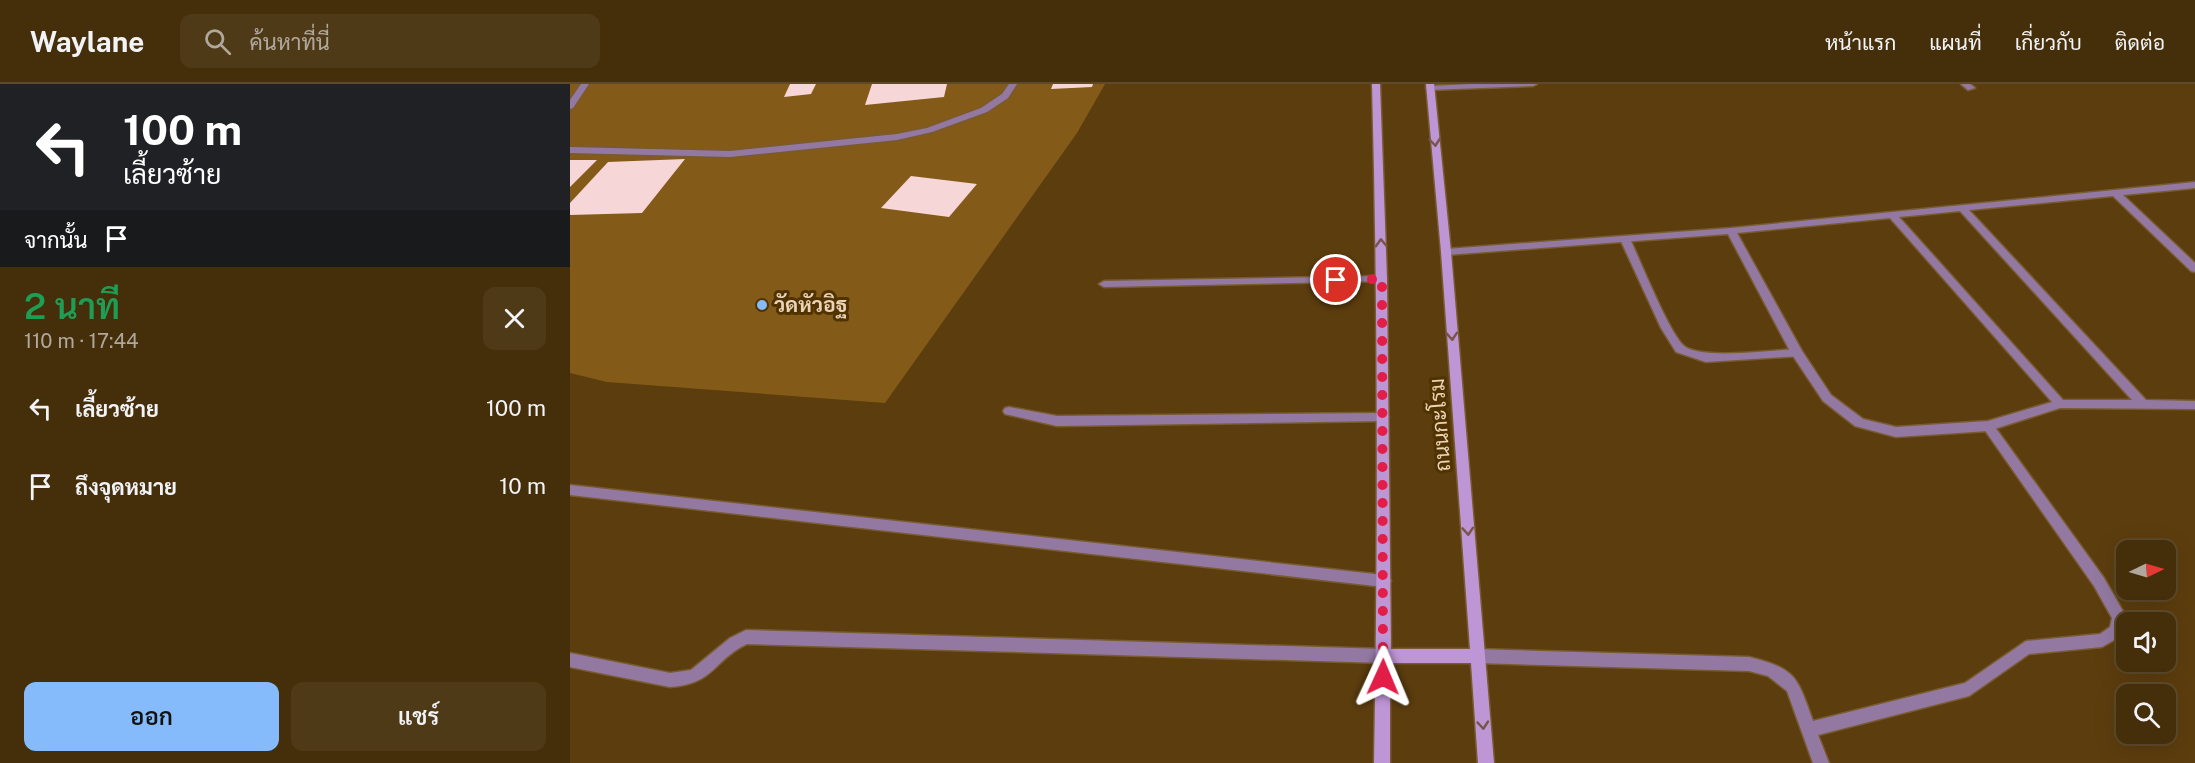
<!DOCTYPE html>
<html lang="th">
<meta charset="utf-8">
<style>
body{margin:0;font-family:"Public Sans",Sarabun,sans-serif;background:#4f3a18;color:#f1f3f6;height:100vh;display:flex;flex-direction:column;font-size:22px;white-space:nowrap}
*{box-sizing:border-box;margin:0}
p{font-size:20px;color:#b0a89c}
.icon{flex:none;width:33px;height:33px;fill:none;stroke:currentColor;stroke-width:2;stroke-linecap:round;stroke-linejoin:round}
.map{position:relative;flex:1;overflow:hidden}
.panel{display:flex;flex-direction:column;background:#452e0a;width:570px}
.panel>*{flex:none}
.hud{background:#202124;color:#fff;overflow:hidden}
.needle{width:39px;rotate:85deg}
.buttons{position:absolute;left:1546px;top:456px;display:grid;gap:12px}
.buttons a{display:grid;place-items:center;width:60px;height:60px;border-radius:12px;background:#452e0a;box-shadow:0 6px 24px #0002,0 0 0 2px #5d4a2b;font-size:30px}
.pin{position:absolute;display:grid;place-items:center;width:51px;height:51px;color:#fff;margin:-26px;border:3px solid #fff;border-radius:50%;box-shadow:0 2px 6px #0007}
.me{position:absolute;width:66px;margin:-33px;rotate:1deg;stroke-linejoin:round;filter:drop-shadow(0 0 4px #0008)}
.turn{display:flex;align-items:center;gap:21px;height:126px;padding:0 24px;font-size:27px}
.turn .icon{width:78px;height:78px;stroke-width:2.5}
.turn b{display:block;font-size:42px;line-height:51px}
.then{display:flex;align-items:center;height:57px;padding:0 24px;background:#0003;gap:12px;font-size:22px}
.round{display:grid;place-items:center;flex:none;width:63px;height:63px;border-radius:12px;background:#4f3a18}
.headline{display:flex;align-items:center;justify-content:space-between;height:102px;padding:0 24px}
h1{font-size:36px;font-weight:600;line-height:45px;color:#1e9e55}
.button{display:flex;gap:12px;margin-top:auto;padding:12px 24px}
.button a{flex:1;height:69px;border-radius:12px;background:#85bbfb;color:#111;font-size:24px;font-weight:600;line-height:69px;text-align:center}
.button a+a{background:#4f3a18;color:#f1f3f6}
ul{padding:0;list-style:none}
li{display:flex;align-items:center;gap:18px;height:78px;padding:0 24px}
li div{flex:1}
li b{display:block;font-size:22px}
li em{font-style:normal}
header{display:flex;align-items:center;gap:36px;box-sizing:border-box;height:84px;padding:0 30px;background:#452e0a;border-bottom:2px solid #5d4a2b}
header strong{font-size:28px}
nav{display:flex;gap:33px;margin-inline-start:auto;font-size:21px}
.search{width:420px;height:54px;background:#4f3a18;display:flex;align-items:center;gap:15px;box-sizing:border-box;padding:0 21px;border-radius:12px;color:#b0a89c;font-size:22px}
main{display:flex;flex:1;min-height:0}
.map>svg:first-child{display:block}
.green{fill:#845a19}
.building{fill:#f7d6d8}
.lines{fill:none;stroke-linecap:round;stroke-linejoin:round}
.service-casing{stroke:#785b30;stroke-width:3}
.minor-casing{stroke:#785b30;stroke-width:3}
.secondary-casing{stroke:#785b30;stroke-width:3}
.service{fill:#9379a2;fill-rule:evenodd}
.minor{fill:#9379a2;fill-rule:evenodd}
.secondary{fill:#be95d5;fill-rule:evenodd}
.oneway{stroke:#77554b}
.route{stroke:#e11d48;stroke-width:10;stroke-dasharray:0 18}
.poi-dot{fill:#85bbfb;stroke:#513300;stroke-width:2}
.labels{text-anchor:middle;stroke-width:6;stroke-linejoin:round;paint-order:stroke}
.poi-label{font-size:21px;font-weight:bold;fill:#ead3b6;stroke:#513300;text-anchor:start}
.street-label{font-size:21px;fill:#ead3b6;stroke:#513300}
</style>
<header>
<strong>Waylane</strong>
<div class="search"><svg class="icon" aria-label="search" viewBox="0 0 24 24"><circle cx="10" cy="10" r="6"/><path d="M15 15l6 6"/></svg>ค้นหาที่นี่</div>
<nav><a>หน้าแรก</a><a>แผนที่</a><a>เกี่ยวกับ</a><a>ติดต่อ</a></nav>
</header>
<main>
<section class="panel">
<div class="hud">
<div class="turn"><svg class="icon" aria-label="left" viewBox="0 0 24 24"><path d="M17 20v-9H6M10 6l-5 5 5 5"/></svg><div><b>100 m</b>เลี้ยวซ้าย</div></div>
<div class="then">จากนั้น<svg class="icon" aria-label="arrive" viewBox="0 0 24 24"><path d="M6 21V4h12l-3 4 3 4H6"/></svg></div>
</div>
<div class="headline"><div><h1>2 นาที</h1><p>110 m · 17:44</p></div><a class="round"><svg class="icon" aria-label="close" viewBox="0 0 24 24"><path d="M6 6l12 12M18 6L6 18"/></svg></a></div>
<ul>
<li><svg class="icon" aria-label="left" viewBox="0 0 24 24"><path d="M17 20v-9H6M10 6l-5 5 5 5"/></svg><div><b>เลี้ยวซ้าย</b></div><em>100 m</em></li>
<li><svg class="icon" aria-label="arrive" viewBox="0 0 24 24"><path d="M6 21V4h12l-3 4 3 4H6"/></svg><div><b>ถึงจุดหมาย</b></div><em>10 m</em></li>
</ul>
<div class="button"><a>ออก</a><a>แชร์</a></div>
</section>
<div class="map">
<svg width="1625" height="679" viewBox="0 0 1625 679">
<rect width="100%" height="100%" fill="#5c3d0e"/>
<polygon class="green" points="0,0 535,0 507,49 315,319 37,298 0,289"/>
<g class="building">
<polygon points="220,0 246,0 241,10 214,13"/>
<polygon points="302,0 377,0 374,13 295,21"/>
<polygon points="483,0 523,0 522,3 481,5"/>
<polygon points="115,75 72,129 0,131 0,119 38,78"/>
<polygon points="0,76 27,76 0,103"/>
<polygon points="341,92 407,100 379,133 311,124"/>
</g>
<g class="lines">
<defs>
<g id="service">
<path d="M1055,152L1060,155C1070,176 1099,249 1114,262C1131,276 1203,266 1227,265L1231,266L1233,269L1231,272L1136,278L1106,268L1091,244L1050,155Z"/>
<polygon points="812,192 816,193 817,195 816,197 534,203 529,200 534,197"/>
<polygon points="439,323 487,332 813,329 819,333 813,337 487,342 435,330 433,327 435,324"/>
<path d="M1418,337L1422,339L1534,494L1554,529L1556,533L1551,552L1532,563L1459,570L1399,612L1248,651L1259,679H1243L1217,607L1198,592L1179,587L907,579L902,577L900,572L902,567L907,565L1179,573C1227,585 1227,593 1243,637L1395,599L1456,557L1530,550L1540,543L1542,534L1524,502L1414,345L1412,342L1414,339Z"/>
<polygon points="0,401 814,491 819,493 821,497 819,501 814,503 0,411"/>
<path d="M176,546L814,565L819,567L821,572L819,577L814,579L177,560C143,576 145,600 100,603L0,583V569L100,589L121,586L160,554Z"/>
</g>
<g id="minor">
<polygon points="11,0 19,0 3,24 0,25 0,16"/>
<polygon points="439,0 447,0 438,14 417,28 362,48 327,56 160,73 0,69 0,63 160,67 327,50 357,44 411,24 432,10"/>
<polygon points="900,0 967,0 963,2 860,6 856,4 860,2"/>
<polygon points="1391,0 1400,0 1405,4 1398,6"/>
<path d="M1625,98V104L1553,111L1625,179V188L1621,187L1543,112L1399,126L1576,316L1625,317V325L1490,324L1418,347L1326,353L1285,342L1253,317L1221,269L1158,150L876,171L871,168L876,165L1161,144ZM1390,127L1562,316H1493L1329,133ZM1320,134L1482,318L1418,337L1326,343L1293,335L1261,311L1232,267L1167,149Z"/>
</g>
<path id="secondary" d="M802,0H810L817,195L821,565H900L871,168L856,0H864L881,168L924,679H908L901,579H820V679H804C808,453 808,226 802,0Z"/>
</defs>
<use href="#service" class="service-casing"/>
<use href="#minor" class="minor-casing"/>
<use href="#secondary" class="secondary-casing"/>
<use href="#service" class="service"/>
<use href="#minor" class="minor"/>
<use href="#secondary" class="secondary"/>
</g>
<defs><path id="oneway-chevron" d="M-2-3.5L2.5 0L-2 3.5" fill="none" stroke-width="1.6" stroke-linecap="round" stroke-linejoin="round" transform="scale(1.5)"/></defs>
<g class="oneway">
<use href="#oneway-chevron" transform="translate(865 58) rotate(85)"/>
<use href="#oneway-chevron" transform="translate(811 159) rotate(-92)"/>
<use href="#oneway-chevron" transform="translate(882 252) rotate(86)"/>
<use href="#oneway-chevron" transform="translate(898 447) rotate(86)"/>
<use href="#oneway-chevron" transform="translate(913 641) rotate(85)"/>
</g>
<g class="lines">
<polyline class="route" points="766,196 812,195 813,593"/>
</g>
<circle class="poi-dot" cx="192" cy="221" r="6"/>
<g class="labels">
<g class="poi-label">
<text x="204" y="228">วัดหัวอิฐ</text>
</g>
<g class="street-label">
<text transform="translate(870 341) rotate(-94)" y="7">ถนนกะโรม</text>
</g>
</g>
</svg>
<div class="buttons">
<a><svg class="needle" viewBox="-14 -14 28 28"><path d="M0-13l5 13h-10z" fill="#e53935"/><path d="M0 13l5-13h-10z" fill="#b0a89c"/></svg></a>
<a><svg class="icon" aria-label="sound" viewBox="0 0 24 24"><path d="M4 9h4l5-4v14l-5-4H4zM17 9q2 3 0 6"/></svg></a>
<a><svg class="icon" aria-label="search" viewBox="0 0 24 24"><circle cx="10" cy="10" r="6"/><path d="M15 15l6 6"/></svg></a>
</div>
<div class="pin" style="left:766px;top:196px;background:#d93025"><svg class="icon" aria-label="arrive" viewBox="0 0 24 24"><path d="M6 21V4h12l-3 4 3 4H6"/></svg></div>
<svg class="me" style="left:813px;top:593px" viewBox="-20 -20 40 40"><path d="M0-17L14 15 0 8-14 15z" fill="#e11d48" stroke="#fff" stroke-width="4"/></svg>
</div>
</main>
